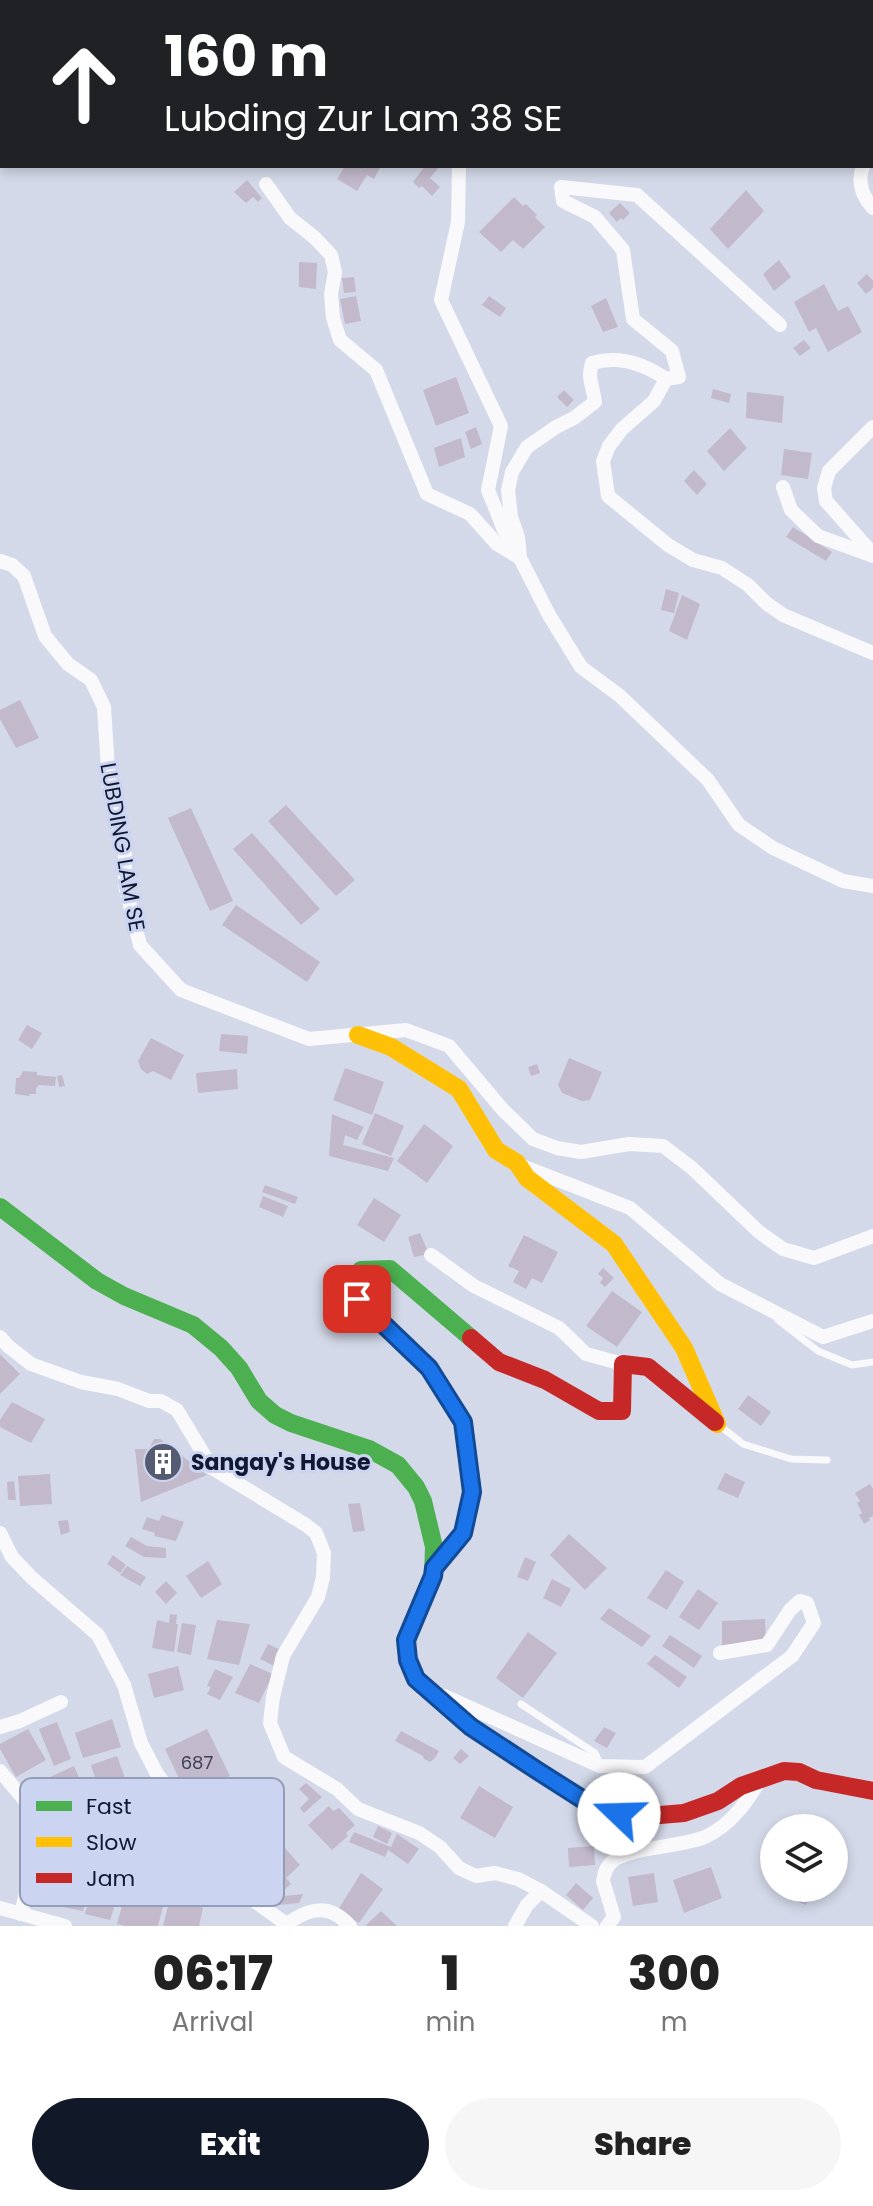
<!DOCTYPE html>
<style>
body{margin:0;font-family:Poppins,sans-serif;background:#f6f6f6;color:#222;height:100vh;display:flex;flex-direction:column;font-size:30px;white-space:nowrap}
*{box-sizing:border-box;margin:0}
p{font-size:26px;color:#767676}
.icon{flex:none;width:44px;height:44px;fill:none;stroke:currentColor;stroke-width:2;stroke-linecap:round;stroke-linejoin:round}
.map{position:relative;height:1926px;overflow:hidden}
.sheet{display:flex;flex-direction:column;background:#fff;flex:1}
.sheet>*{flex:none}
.banner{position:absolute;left:0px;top:0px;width:874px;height:168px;box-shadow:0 4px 12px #0003;background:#202124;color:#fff;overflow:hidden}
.fabs{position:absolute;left:760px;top:1814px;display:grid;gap:16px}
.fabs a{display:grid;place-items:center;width:88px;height:88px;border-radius:50%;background:#fff;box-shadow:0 4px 12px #0003;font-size:40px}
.pin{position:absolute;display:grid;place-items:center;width:68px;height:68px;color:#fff;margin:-34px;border-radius:16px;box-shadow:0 4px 12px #0006}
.me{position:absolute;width:88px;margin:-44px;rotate:291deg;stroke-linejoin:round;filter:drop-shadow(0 0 6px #0008)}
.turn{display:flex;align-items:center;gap:28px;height:168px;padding:0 32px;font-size:36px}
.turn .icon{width:104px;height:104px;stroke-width:2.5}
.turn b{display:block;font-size:56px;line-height:68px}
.eta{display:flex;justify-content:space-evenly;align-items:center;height:136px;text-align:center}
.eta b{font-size:48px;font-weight:800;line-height:56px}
.cta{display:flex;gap:16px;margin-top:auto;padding:16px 32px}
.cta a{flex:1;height:92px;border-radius:48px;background:#111827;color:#fff;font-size:32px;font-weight:800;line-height:92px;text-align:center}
.cta a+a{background:#f6f6f6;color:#222}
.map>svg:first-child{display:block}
.green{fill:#cbbc94}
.building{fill:#c2b9cb}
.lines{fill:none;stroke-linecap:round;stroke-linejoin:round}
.lane{stroke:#f9f9fc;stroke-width:7}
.street{stroke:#f9f9fc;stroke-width:14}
.fast{stroke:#4caf50;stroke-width:18}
.slow{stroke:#ffc107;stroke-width:18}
.jam{stroke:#c62828;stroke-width:18}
.route-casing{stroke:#114b97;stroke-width:20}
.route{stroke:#1a73e8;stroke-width:14}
.labels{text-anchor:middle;stroke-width:6;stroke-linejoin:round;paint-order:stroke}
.number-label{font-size:18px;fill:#3d4058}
.street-label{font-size:22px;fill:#111832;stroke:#cbd5f2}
.poi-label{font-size:22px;font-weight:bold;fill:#111832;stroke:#cbd5f2;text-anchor:start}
.key{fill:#cbd5f2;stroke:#939cb8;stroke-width:2}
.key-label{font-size:22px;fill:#111832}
</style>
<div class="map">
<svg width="873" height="1926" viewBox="0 0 873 1926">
<rect width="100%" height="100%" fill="#d4d9e9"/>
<g class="green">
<polygon points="207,0 343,0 341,2 213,2"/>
<polygon points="465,0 593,0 591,2 465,2"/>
</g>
<g class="building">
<polygon points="345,166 381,166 374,179 367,175 357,191 337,179"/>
<polygon points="425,166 440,166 430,178 440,187 432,196 422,186 419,188 413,182"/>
<polygon points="247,180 262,198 258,202 253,197 246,203 234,192"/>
<polygon points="746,190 764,211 728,249 710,229"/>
<polygon points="514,197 523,206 526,204 537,215 535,217 545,227 523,249 513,240 501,252 479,232"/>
<polygon points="620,203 630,213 623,220 621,218 617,222 609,213"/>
<polygon points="779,260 791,277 774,291 763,274"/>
<polygon points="299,262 317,263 316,289 299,287"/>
<polygon points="867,274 873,281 873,288 866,294 857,283"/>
<polygon points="354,277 356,292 344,293 342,278"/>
<polygon points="824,284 838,311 848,306 862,332 828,352 816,328 809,332 794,302"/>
<polygon points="356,296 361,321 345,324 340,299"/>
<polygon points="489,296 506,308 500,317 482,305"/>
<polygon points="606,298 618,327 603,332 591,306"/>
<polygon points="804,340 811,348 800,356 793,348"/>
<polygon points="456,377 469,413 436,426 423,390"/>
<polygon points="713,389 731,394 729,403 711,398"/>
<polygon points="564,390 574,400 567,407 557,397"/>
<polygon points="747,392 784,396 782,423 746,418"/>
<polygon points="476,427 482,444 471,449 465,432"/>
<polygon points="730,428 747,448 724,471 707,451"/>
<polygon points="461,438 465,457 439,467 434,448"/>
<polygon points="784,449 812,453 808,479 781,475"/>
<polygon points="694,470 707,484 697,495 684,481"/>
<polygon points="793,527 832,552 826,561 786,537"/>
<polygon points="666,589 679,593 674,613 661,610"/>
<polygon points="682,595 700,604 687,640 669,631"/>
<polygon points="20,700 39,738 16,748 0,719 0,710"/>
<polygon points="286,805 355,880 336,896 268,821"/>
<polygon points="191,808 233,901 210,911 168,818"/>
<polygon points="252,833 320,909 301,925 233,849"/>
<polygon points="236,905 320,962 307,982 222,925"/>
<polygon points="27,1025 42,1033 32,1049 18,1040"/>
<polygon points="221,1034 248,1036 247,1054 219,1051"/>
<polygon points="151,1038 184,1055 171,1080 153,1071 147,1074 141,1069 138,1061"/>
<polygon points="569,1058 602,1072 590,1100 582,1101 562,1093 558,1085"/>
<polygon points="537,1064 540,1073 531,1076 528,1067"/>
<polygon points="345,1068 384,1082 372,1115 333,1100"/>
<polygon points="237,1069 238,1089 198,1093 196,1073"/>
<polygon points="23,1071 37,1072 37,1075 56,1077 55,1086 39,1085 36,1088 36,1094 30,1094 29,1096 15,1094 16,1078 19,1078"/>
<polygon points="62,1075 65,1086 59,1087 57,1076"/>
<polygon points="375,1113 404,1126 391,1156 362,1144"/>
<polygon points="332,1114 364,1127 357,1140 345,1135 343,1145 394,1158 388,1171 329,1156"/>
<polygon points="424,1124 453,1146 427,1183 397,1161"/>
<polygon points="265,1185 298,1197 295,1204 262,1192"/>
<polygon points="263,1196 288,1206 283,1217 259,1207"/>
<polygon points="374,1198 401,1215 384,1242 357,1225"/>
<polygon points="420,1233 429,1254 414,1257 408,1237"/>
<polygon points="524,1235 558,1252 542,1283 532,1278 526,1289 513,1282 519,1271 508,1266"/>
<polygon points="603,1268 614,1278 605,1287 600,1283 603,1278 598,1274"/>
<polygon points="612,1291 642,1312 617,1347 586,1326"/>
<polygon points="0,1354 20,1374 0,1394"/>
<polygon points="748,1395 771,1412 761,1426 738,1409"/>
<polygon points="12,1402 45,1419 31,1443 0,1427 0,1420"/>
<polygon points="154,1439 160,1439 207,1475 141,1502 135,1449 149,1449"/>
<polygon points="725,1473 745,1482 738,1498 717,1489"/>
<polygon points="50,1474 52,1504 20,1506 18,1476"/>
<polygon points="14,1481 16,1500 8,1500 7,1482"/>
<polygon points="870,1484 873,1489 873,1516 869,1518 870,1520 864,1524 859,1515 862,1513 857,1503 860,1501 855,1493"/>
<polygon points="360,1503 365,1531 353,1532 348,1504"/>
<polygon points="162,1515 184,1522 176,1541 154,1536 155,1533 142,1529 147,1517 159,1521"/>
<polygon points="68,1520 70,1532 61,1535 58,1521"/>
<polygon points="569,1534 607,1568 585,1590 550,1555"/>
<polygon points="131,1537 147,1546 166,1548 166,1558 144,1557 125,1546"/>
<polygon points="113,1555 126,1565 120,1573 107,1564"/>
<polygon points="525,1557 536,1562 528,1581 517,1577"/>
<polygon points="208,1561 222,1584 201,1598 186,1576"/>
<polygon points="127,1566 146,1577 140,1586 120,1575"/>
<polygon points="666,1570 684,1582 667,1610 647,1598"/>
<polygon points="552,1579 571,1589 561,1607 543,1598"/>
<polygon points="166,1581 177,1593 166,1604 155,1592"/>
<polygon points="698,1589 718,1603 699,1630 679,1617"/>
<polygon points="609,1608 651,1636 642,1647 600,1619"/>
<polygon points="170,1614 177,1615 176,1624 178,1624 174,1652 152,1648 157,1620 169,1623"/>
<polygon points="765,1619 766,1642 722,1646 722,1621"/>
<polygon points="217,1620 250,1624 239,1665 207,1659"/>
<polygon points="182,1623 196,1625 191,1655 177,1652"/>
<polygon points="528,1632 557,1653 523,1698 496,1678"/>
<polygon points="670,1635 702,1656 694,1668 662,1646"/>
<polygon points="268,1644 283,1651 276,1667 260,1659"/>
<polygon points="655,1655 687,1677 679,1688 647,1664"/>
<polygon points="250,1664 273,1674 259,1703 235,1693"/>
<polygon points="178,1666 184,1690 154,1698 148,1674"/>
<polygon points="215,1669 233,1677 220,1700 207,1694 211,1687 207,1686"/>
<polygon points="112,1719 121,1747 83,1758 75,1733"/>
<polygon points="57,1722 71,1759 54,1766 39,1729"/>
<polygon points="604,1727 616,1733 607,1748 594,1741"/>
<polygon points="28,1729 46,1760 16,1777 0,1749 0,1744"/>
<polygon points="207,1729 230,1776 187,1795 165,1749"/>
<polygon points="401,1731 439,1751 435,1758 430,1762 424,1759 423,1756 395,1741"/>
<polygon points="461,1749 469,1756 460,1764 453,1758"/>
<polygon points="117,1756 126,1781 99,1790 91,1765"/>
<polygon points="74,1766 97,1819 54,1838 31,1786"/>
<polygon points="306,1783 322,1797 304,1813 300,1808 309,1799 299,1789"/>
<polygon points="479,1786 513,1807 495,1838 460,1818"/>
<polygon points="329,1806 333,1811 339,1808 355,1825 346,1833 348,1836 332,1850 308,1825"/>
<polygon points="378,1826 392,1833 387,1844 373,1837"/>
<polygon points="354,1832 391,1847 397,1834 419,1849 408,1864 388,1850 385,1857 349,1842"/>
<polygon points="594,1846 595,1865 569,1867 568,1848"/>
<polygon points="284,1847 300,1865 286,1878 291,1884 276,1897 255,1872"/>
<polygon points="711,1867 722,1898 684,1913 673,1880"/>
<polygon points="97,1871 124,1877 110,1920 85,1914"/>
<polygon points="361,1873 383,1889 359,1923 338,1910"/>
<polygon points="654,1873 658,1902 633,1906 628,1877"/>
<polygon points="40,1874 90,1885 83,1911 33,1901"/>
<polygon points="576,1883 593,1898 583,1910 566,1895"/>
<polygon points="127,1888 165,1899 158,1926 125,1926 117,1924"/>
<polygon points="790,1888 813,1888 806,1905 791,1899 793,1892 789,1890"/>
<polygon points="303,1894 299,1903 279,1905 284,1896"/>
<polygon points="170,1898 203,1908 199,1926 163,1926"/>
<polygon points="381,1911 397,1926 365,1926"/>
</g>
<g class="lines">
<g class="lane">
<polyline points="778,1320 818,1351 852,1365 873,1362"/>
<polyline points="719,1425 743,1444 791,1459 827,1460"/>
<polyline points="521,1704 595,1753 600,1764"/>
</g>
<g class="street">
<polyline points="872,129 873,130"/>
<polyline points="459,166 458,222 441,300 501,426 488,490 504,530 518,554"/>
<path d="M863,166C857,182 862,196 873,208"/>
<polyline points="266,184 290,218 315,238 331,255 335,272 331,294 333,318 340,340 376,370 427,494 470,514 497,544 520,558"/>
<polyline points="666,379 679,377 672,351 633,319 623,250 595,217 563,201 561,187 637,195 780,325"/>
<polyline points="873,427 829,471 824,488 826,501 873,554"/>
<polyline points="783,487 791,510 818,536 873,556"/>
<polyline points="0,561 12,565 24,576 45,636 68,664 91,680 104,707 109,785 125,855 125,885 140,945 181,990 309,1039 406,1030 449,1046 503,1110 533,1139 557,1148 581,1152 629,1144 663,1146 692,1168 759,1232 783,1249 814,1258 873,1236"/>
<path d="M873,653L783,615L766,603L748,585L722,568L693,560L668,545L608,496L603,461L609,446L622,429L654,401L666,379C643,363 619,355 592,363C587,379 593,385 595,402L574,418L556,427L527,447L512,472L508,490L511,517L518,537L520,558L549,615L581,667L620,696L708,780L739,825L773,848L843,881L873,886"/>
<polyline points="517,1164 630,1208 720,1284 823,1337 873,1321"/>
<polyline points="431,1255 474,1286 559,1328 586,1354 623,1364"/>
<polyline points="0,1337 8,1346 31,1364 81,1382 118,1389 149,1401 161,1401 177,1410 212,1468 306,1525 316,1533 324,1553 323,1577 318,1597 283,1656 273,1697 270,1723 284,1757 337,1789 358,1809 419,1833 440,1847 459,1868 476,1876 495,1873 518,1879 541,1891 592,1926"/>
<polyline points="0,1533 12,1557 32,1578 98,1635 124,1685 141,1743 157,1774 256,1902 289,1926"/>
<polyline points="444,1696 600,1766 645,1767 792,1656 814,1623 807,1603 800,1601 790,1610 767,1645 720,1653"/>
<polyline points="0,1727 20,1721 61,1702"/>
<polyline points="0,1771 43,1822 21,1914"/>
<polyline points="0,1908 65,1926"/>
<path d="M287,1924C310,1907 330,1904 350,1926"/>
<polyline points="515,1926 527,1905 541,1891"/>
<path d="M607,1926L614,1917L603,1881C604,1873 607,1865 614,1860C633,1847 681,1847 705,1837C731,1825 747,1802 761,1778"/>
</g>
<g class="fast">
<polyline points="0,1207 97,1281 124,1296 193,1325 221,1348 239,1368 259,1401 275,1415 291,1423 369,1449 398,1465 416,1487 423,1501 434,1547 433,1576 406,1640 408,1660 416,1679 471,1727 567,1789"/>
<polyline points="434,1568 463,1533 472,1492 463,1422 429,1368 357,1299 361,1270 390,1269 471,1338"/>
</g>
<polyline class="slow" points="358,1035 391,1047 459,1089 496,1150 517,1163 527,1178 614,1244 684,1348 717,1424 715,1422"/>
<g class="jam">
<polyline points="471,1338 499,1362 545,1380 599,1411 622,1411 623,1364 648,1367 715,1422"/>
<polyline points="567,1789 593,1806 619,1814 648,1816 684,1813 718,1801 741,1786 784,1771 799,1772 816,1780 873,1791"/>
</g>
</g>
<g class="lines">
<defs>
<polyline id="route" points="357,1299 429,1368 463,1422 472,1492 463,1533 434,1568 433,1576 406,1640 408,1660 416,1679 471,1727 538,1771 593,1806 619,1814"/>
</defs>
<use href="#route" class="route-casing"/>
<use href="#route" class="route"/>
</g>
<defs>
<symbol id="building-disc" viewBox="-11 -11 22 22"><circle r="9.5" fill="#555c72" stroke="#cbd5f2"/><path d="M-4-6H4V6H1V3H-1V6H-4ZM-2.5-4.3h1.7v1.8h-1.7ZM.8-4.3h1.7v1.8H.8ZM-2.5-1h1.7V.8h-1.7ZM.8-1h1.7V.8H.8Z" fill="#fff"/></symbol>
</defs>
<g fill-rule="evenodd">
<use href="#building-disc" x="141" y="1440" width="44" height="44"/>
</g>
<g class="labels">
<g class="number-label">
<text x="197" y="1769">687</text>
</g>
<g class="street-label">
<text transform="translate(123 847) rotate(80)" y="8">LUBDING LAM SE</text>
</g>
<g class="poi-label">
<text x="191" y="1470">Sangay's House</text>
</g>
</g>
<rect x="20" y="1778" width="264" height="128" rx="12" class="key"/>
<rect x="36" y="1801" width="36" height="10" fill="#4caf50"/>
<rect x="36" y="1837" width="36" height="10" fill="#ffc107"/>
<rect x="36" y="1873" width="36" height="10" fill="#c62828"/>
<g class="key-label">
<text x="86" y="1814">Fast</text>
<text x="86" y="1850">Slow</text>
<text x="86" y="1886">Jam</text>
</g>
</svg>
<div class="fabs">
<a><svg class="icon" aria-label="layers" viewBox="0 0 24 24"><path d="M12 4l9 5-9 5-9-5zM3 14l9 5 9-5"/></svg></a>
</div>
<div class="pin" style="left:357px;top:1299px;background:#d93025"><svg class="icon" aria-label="arrive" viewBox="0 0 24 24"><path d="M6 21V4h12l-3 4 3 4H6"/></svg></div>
<svg class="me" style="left:619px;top:1814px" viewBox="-20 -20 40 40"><circle r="19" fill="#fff"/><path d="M0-13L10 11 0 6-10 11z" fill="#1a73e8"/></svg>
<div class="banner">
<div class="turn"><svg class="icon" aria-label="ahead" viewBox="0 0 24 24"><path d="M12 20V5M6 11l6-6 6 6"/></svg><div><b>160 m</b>Lubding Zur Lam 38 SE</div></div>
</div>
</div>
<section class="sheet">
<div class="eta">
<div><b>06:17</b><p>Arrival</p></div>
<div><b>1</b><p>min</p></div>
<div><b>300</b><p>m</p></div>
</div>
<div class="cta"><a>Exit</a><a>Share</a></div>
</section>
